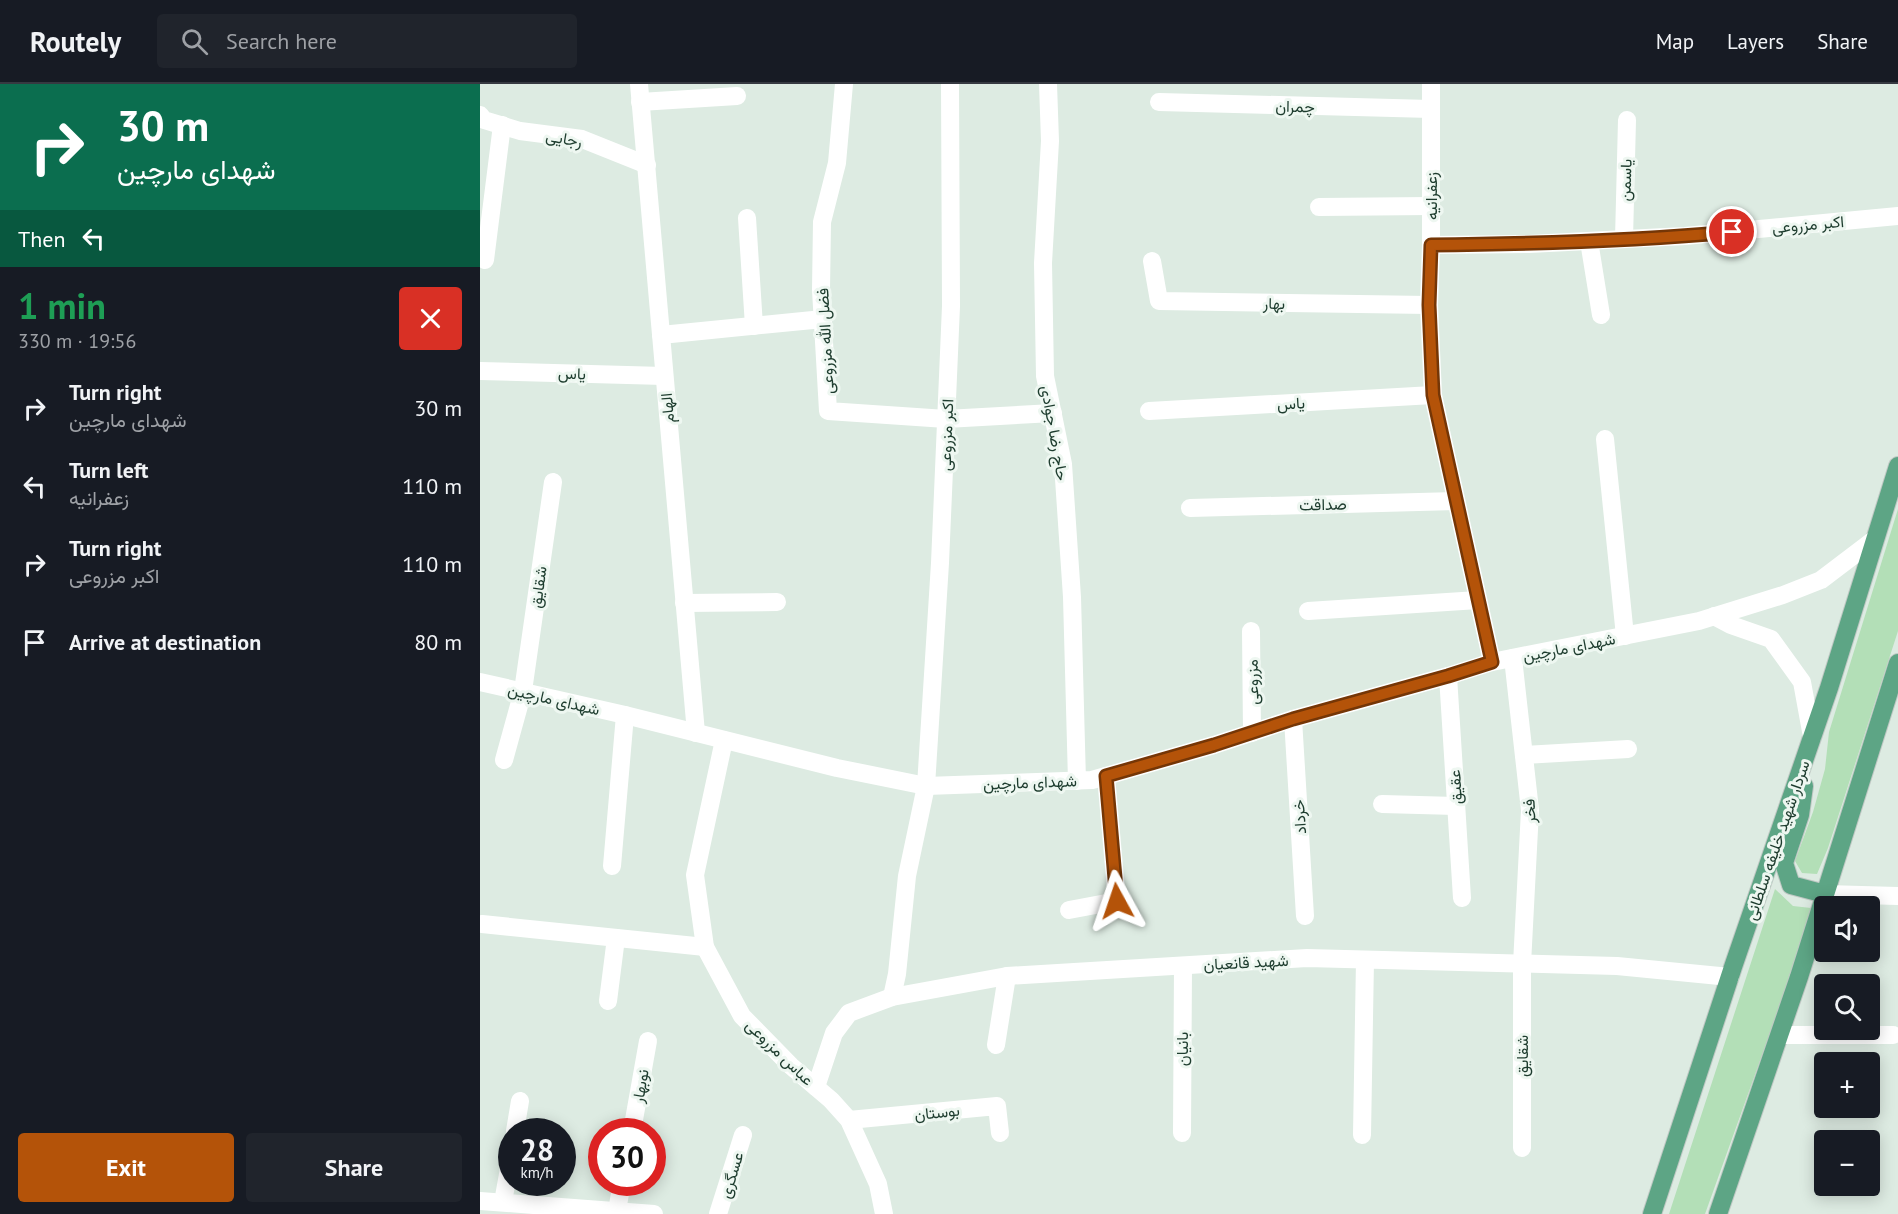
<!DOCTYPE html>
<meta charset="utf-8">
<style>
body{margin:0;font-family:"PT Sans",Vazirmatn,sans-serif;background:#20242c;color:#f1f3f6;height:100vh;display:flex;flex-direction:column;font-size:22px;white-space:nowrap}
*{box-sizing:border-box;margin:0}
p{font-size:20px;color:#9ea1a6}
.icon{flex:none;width:33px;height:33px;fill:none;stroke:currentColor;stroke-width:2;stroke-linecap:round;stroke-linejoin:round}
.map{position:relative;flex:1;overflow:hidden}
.details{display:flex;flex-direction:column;background:#171b24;width:480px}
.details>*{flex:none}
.hud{background:#0b6e4f;color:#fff;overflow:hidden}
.buttons{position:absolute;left:1334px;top:812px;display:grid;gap:12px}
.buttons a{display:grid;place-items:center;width:66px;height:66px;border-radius:6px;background:#171b24;box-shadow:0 3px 15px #0003;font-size:30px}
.speed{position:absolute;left:18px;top:1034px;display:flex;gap:12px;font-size:30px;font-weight:700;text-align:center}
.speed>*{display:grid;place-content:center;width:78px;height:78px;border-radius:50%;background:#171b24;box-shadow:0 3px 15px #0003;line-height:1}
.speed small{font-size:15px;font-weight:400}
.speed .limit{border:9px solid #d22;background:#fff;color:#111}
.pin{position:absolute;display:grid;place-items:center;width:51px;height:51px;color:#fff;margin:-26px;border:3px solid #fff;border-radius:50%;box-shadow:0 2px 6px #0007}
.me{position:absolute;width:66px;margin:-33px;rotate:355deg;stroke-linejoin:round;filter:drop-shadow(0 0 4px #0008)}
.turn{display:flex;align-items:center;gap:21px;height:126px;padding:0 18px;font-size:27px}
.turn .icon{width:78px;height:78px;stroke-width:2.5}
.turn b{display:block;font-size:42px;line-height:51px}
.then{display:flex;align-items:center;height:57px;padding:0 18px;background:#0003;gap:12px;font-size:22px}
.round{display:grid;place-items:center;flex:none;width:63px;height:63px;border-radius:6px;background:#20242c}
.head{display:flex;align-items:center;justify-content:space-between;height:102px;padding:0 18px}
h1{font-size:36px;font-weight:700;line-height:45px;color:#1e9e55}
.cta{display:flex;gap:12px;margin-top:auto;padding:12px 18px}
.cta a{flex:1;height:69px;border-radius:6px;background:#b45309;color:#fff;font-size:24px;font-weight:700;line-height:69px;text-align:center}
.cta a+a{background:#20242c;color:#f1f3f6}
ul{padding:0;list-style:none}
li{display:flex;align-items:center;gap:18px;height:78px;padding:0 18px}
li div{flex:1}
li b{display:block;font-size:22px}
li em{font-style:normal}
header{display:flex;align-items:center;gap:36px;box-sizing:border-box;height:84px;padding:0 30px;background:#171b24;border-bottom:2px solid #363941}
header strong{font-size:28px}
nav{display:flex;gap:33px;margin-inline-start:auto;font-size:21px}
.search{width:420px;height:54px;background:#20242c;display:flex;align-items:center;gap:15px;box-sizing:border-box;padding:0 21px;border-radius:6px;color:#9ea1a6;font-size:22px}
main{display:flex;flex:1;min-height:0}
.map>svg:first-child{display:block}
.green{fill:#b3dfb7}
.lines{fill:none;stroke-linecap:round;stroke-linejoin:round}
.major-casing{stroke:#c0c8c4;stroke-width:20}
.minor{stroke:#fff;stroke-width:18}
.major{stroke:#5da585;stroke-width:18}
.route-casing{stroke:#753606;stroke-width:15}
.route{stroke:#b45309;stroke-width:10}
.labels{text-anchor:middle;stroke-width:6;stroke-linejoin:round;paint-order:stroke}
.street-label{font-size:16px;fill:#1d3c2e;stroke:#eef7f1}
</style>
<header>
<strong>Routely</strong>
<div class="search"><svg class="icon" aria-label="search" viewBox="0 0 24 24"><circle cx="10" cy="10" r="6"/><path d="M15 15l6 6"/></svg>Search here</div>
<nav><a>Map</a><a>Layers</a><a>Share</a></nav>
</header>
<main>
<section class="details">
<div class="hud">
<div class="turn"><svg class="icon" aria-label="right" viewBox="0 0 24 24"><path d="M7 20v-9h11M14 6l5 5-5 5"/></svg><div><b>30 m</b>شهدای مارچین</div></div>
<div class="then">Then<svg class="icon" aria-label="left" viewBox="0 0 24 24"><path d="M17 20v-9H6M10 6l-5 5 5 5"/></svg></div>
</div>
<div class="head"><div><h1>1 min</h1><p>330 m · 19:56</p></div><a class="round" style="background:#d93025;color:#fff"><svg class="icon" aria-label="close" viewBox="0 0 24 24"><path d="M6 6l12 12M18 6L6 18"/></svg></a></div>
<ul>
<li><svg class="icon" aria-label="right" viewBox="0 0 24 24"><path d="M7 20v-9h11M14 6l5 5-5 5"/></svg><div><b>Turn right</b><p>شهدای مارچین</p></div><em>30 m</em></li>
<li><svg class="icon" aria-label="left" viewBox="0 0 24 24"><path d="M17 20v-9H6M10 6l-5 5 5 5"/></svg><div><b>Turn left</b><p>زعفرانیه</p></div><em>110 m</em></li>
<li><svg class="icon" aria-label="right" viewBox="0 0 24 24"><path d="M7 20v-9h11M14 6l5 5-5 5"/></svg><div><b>Turn right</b><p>اکبر مزروعی</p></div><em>110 m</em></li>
<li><svg class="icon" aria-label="arrive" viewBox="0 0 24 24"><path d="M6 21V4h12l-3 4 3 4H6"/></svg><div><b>Arrive at destination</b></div><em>80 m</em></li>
</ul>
<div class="cta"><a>Exit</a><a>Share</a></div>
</section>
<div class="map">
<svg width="1418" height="1130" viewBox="0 0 1418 1130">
<rect width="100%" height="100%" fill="#ddebe2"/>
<g class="green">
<polygon points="1418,425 1418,547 1348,764 1337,790 1322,789 1315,777 1333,728 1345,685 1349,648"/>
<polygon points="1295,805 1313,822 1331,824 1300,921 1225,1130 1189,1130"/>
</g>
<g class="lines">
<defs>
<g id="major">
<polyline points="1324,702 1320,731 1304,779 1311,801 1345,810"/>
<polyline points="1172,1130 1253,883 1349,604 1418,382"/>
<polyline points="1238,1130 1319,893 1418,579"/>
</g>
</defs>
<use href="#major" class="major-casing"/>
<g class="minor">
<polyline points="159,0 216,649"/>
<polyline points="364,0 357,79 342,138 341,206 348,327 466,335 573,329"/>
<polyline points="568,0 570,57 563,179 565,292 583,380 592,513 597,697"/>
<polyline points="951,0 951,161 949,221 953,311 1012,578"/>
<polyline points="160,18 257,12"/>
<polyline points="679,18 951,25"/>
<polyline points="0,31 4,36 40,47 102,55 167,81"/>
<polyline points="839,123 951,122"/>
<polyline points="267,134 274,242"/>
<polyline points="1144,155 1147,36"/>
<polyline points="1109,157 1121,231"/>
<polyline points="951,161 1049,160 1205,152 1418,132"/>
<polyline points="5,176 22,41"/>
<polyline points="672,177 679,217 949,221"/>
<polyline points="181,251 343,235"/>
<polyline points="0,287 184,292"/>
<polyline points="669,327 953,311"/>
<polyline points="1125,355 1145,552"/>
<polyline points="710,424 976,417"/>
<polyline points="204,519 297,518"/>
<polyline points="828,527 998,516"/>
<polyline points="1234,532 1251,541 1291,555 1322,598 1332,653"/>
<polyline points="771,547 772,649"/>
<polyline points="1033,574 1050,726 1042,880 1042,1064"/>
<polyline points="968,592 982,814"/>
<polyline points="0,598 145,631 357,684 446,702 612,696 734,661 813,635 968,592 1012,578 1219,537 1303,511 1341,496 1395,455"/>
<polyline points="813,635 825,832"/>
<polyline points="244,656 215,791 225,863 262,932 311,982 351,1016 369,1036 398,1100 404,1130"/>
<polyline points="1044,671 1148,665"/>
<polyline points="24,676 43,607 73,398"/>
<polyline points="902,720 976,722"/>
<polyline points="132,782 145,631"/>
<polyline points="1345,810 1418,812"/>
<polyline points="589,826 637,817 626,692"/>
<polyline points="2,840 225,863"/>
<polyline points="412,913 417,890 427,792 446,702 460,479 471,222 470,0"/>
<polyline points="128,917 136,854"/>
<polyline points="1300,951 1413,951"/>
<polyline points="516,961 527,892"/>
<polyline points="336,1003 354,949 369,929 412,913 527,892 827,874 1137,882 1250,893"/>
<polyline points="369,1036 517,1022 520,1049"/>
<polyline points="35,1047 40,1017"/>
<polyline points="152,1047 168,957"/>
<polyline points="702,1049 703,882"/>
<polyline points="882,1051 885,876"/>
<polyline points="0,1117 174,1130"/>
<polyline points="23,1118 32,1068"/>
<polyline points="137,1127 142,1098"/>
<polyline points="238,1130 263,1051"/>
</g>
<use href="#major" class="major"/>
</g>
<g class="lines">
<defs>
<path id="route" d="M637,817L626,692L734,661L813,635L968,592L1012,578L953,311L949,221L951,161C1052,160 1152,157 1252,148"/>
</defs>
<use href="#route" class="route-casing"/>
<use href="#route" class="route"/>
</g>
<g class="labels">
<g class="street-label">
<text transform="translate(815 22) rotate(1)" y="6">چمران</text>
<text transform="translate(84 54) rotate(10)" y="6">رجایی</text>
<text transform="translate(1145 96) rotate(-88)" y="6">یاسمن</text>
<text transform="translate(951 112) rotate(-90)" y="6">زعفرانیه</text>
<text transform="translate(1328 140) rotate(-5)" y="6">اکبر مزروعی</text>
<text transform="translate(794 219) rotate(1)" y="6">بهار</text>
<text transform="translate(345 257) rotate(-93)" y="6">فضل الله مزروعی</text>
<text transform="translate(92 289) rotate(2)" y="6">یاس</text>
<text transform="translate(811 319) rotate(-3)" y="6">یاس</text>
<text transform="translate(187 324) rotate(-95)" y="6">الهام</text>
<text transform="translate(575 349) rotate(80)" y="6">حاج رضا جوادی</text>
<text transform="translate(466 351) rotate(-88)" y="6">اکبر مزروعی</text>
<text transform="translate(843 420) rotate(-1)" y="6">صداقت</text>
<text transform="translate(58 503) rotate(-82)" y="6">شقایق</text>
<text transform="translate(1089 563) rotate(-11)" y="6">شهدای مارچین</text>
<text transform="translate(772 598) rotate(-91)" y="6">مزروعی</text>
<text transform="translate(74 615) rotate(13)" y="6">شهدای مارچین</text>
<text transform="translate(550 698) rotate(-2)" y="6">شهدای مارچین</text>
<text transform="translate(975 703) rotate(-93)" y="6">عقیق</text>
<text transform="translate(1049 727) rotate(-92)" y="6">فخر</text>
<text transform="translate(819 733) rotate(-94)" y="6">خرداد</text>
<text transform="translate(1297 756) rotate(-71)" y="6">سردار شهید خلیفه سلطانی</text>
<text transform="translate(766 878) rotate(-3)" y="6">شهید قانعیان</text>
<text transform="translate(702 965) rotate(-90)" y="6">بانیان</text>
<text transform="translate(300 968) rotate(44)" y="6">عباس مزروعی</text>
<text transform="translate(1042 972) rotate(-90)" y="6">شقایق</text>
<text transform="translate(160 1002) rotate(-80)" y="6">نوبهار</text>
<text transform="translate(457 1028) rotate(-6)" y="6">بوستان</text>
<text transform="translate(251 1091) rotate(-73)" y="6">عسگری</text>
</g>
</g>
</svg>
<div class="buttons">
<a><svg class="icon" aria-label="sound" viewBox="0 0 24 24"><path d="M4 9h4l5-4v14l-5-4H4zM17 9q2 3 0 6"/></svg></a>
<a><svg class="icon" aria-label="search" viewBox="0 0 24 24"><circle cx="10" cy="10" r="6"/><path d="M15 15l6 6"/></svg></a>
<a>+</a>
<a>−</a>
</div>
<div class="speed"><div>28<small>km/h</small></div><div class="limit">30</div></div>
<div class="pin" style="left:1252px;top:148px;background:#d93025"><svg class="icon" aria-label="arrive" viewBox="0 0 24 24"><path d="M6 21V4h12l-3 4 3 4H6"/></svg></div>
<svg class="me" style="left:637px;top:817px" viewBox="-20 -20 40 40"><path d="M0-17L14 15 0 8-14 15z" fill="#b45309" stroke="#fff" stroke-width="4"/></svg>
</div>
</main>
